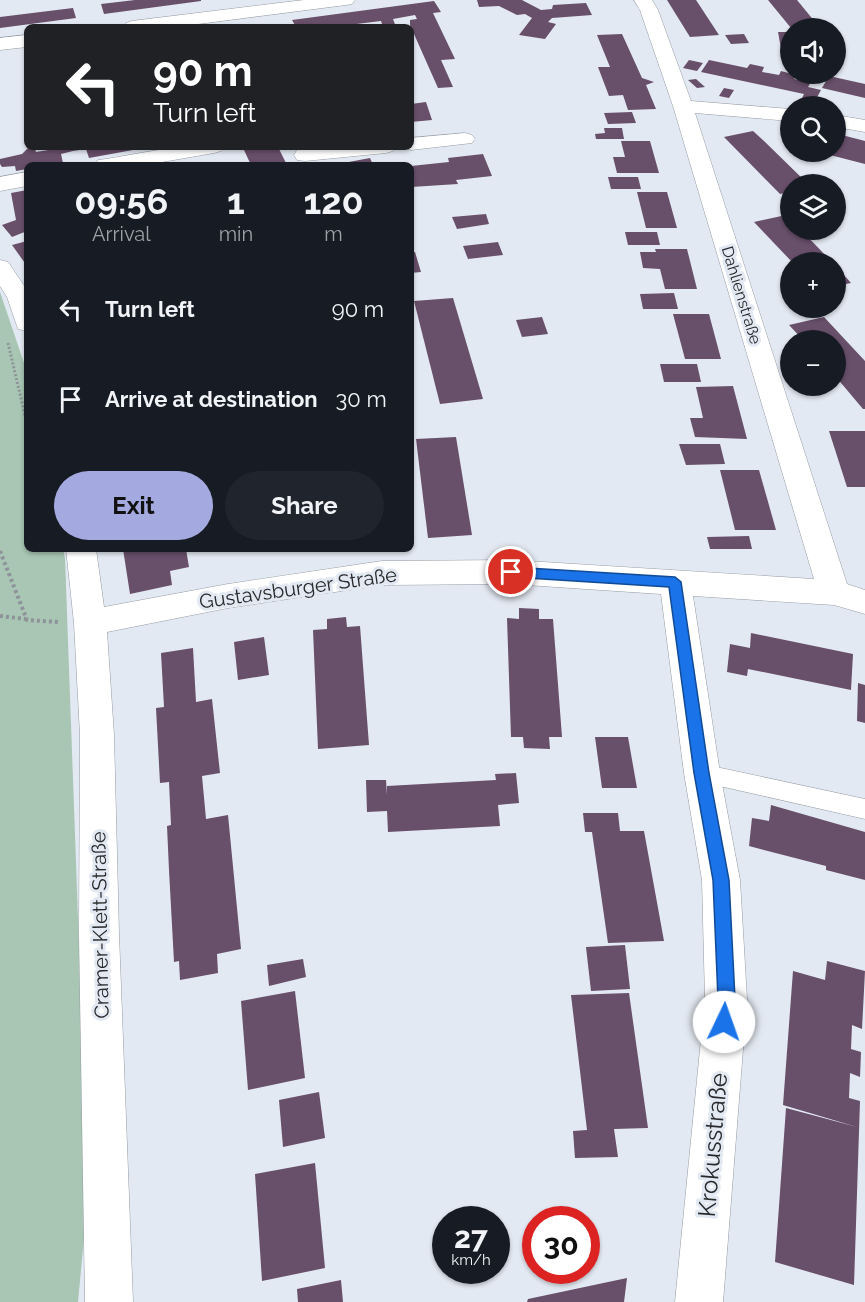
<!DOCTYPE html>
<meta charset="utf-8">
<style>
body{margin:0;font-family:Raleway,sans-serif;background:#20242c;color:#f1f3f6;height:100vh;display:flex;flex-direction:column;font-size:22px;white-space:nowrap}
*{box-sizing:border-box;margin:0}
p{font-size:20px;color:#9ea1a6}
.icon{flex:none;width:33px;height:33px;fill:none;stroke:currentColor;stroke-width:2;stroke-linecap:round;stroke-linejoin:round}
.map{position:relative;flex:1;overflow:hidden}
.sheet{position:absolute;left:24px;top:162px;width:390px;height:390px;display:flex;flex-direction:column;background:#171b24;border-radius:9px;box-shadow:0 2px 4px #0004}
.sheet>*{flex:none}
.hud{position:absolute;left:24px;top:24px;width:390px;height:126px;border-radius:9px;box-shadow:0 2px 4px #0004;background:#202124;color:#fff;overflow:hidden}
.buttons{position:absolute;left:780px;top:18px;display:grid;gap:12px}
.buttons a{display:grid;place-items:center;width:66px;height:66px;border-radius:50%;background:#171b24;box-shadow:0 2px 4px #0004;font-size:30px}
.speed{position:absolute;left:432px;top:1206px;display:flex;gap:12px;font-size:30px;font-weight:700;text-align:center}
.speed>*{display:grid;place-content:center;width:78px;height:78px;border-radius:50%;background:#171b24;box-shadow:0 2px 4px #0004;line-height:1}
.speed small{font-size:15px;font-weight:400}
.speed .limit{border:9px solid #d22;background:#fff;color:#111}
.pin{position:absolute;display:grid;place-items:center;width:51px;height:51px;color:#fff;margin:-26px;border:3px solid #fff;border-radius:50%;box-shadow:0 2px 6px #0007}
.me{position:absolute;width:66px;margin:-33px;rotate:3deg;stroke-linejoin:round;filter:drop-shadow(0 0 4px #0008)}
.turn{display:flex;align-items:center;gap:21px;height:126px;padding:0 30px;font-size:27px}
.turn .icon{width:78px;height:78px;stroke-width:2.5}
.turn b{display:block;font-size:42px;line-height:51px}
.eta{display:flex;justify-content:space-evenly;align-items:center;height:102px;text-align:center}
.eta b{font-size:36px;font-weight:700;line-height:42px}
.cta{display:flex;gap:12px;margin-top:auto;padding:12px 30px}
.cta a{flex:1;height:69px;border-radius:36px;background:#a4aae0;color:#111;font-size:24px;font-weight:700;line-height:69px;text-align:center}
.cta a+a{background:#20242c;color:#f1f3f6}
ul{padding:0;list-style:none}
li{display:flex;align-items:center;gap:18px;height:90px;padding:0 30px}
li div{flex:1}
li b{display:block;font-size:22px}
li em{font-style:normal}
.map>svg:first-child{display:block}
.green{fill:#a8c6b3}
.building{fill:#684f6a}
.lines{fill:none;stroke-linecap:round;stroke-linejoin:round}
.service-casing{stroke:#959ba3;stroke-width:1}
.minor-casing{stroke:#959ba3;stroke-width:1}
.path-far1{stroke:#8e9399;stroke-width:3;stroke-dasharray:2 2;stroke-linecap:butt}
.path{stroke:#8e9399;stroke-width:4;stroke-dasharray:3 3;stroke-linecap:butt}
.service{fill:#fff;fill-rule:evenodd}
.minor{fill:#fff;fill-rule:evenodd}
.route{fill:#1a73e8;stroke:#114b97;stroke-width:1.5}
.labels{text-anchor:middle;stroke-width:6;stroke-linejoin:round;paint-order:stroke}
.far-street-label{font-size:16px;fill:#27292c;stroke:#e3e9f2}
.street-label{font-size:20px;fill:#27292c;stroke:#e3e9f2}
.near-street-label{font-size:24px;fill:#27292c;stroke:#e3e9f2}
</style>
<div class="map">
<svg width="865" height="1302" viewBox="0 0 865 1302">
<rect width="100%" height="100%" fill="#e3e9f2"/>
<polygon class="green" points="0,292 27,372 27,549 63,549 65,558 88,1195 78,1302 0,1302"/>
<g class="building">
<polygon points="135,0 201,0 201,1 104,14 101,4"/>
<polygon points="477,0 522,0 541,10 552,9 553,5 586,3 592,15 552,18 548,22 556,24 545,39 519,35 532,18 525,14 517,15 499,6 479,7"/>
<polygon points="667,0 696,0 719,35 690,37"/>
<polygon points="768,0 797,0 820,28 791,28"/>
<polygon points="434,1 441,12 433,13 455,59 441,60 453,87 438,88 410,25 410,20 417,19 415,15 393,19 396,27 383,27 381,21 332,27 296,27 292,20"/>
<polygon points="73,8 76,18 0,28 0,17"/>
<polygon points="778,32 790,32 790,55 782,54"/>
<polygon points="622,34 642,78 654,82 646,85 656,109 628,110 623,95 609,96 598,67 610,67 597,35"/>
<polygon points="744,34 749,43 731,44 725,35"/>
<polygon points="689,60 703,63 697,71 683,68"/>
<polygon points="709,60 747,68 750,64 764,67 762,72 768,73 779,75 781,71 796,75 794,79 811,82 808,87 821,90 814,103 801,100 804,94 701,72"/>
<polygon points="829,76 865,84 865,98 822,88"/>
<polygon points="696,79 705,87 697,88 688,80"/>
<polygon points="724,88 734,90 729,98 719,96"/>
<polygon points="426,102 432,120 411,122 411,104"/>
<polygon points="632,112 636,123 608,124 604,113"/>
<polygon points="604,128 622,128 624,139 596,139 595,134 605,133"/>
<polygon points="753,131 764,141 808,184 790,184 790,192 780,194 724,137"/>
<polygon points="838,134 865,141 865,164 830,155 836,152"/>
<polygon points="621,141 650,141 659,173 617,173 613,157 625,157"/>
<polygon points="29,147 35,149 36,152 67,147 144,148 89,158 86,149 73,151 61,154 63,163 27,165 27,169 16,171 15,166 2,167 0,164 0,159 22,154"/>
<polygon points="263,147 278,147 287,165 251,165 244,150"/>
<polygon points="483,154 492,176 456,180 458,184 411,187 411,166 449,162 448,158"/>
<polygon points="370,158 373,165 338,165 338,164"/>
<polygon points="608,177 638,177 641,189 611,189"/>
<polygon points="27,190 27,231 12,237 2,225 16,220 11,193"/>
<polygon points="637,192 667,192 677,228 646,228"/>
<polygon points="486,214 489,224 457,229 452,217"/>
<polygon points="786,215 790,220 790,230 801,230 832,262 792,262 754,222"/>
<polygon points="625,232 657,232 660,245 628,245"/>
<polygon points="27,241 27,266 12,245"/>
<polygon points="498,242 503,255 468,259 463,246"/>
<polygon points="655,249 687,249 697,289 665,289 660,269 643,268 640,252 656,252"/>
<polygon points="411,252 415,252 421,272 411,273"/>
<polygon points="836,266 851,283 836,286"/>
<polygon points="674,293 678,309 643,309 640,294"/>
<polygon points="453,298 483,399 440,404 414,301"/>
<polygon points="673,314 709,314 721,359 685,359"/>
<polygon points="542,317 548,334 522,337 516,320"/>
<polygon points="824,317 865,361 865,409 863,409 836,377 836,340 803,340 789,325"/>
<polygon points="660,364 697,364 701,382 664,382"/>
<polygon points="733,386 747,439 695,437 690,418 703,418 696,387"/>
<polygon points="829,431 865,431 865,487 847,487"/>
<polygon points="456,437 472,535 428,538 416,439"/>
<polygon points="679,444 720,444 725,464 686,465"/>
<polygon points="720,470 759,470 776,530 735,530"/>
<polygon points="749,536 752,549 710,549 707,537"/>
<polygon points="123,549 186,549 189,567 170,571 172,585 130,594"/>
<polygon points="519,608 539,609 539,619 553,619 562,737 549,737 550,749 524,748 523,737 511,737 507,618 519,619"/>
<polygon points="346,617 347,627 360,626 369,745 318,749 313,630 327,629 327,619"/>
<polygon points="751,633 853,654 851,690 748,669 747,676 727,672 730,644 750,648"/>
<polygon points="264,637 269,675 238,680 234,642"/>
<polygon points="193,648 196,702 212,699 220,773 202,776 206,819 228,815 241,949 217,954 218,973 180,980 179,961 174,962 169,870 167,826 171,825 169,782 160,783 156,708 164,707 161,653"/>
<polygon points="858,683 865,685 865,723 857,721"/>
<polygon points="595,737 628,737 637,788 602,788"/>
<polygon points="516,773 519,803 498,805 500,826 388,832 387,811 367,812 366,780 386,780 387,795 387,786 496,780 495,774"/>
<polygon points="771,805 865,832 865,880 826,870 826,866 749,846 752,818 769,821"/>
<polygon points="583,813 618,813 620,831 644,831 664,941 608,943 592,832 585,832"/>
<polygon points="625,945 630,989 591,991 586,947"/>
<polygon points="303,959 306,977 269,986 267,965"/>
<polygon points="827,961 865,971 862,1029 852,1025 851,1049 861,1052 860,1077 850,1073 849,1098 860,1101 854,1285 775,1262 786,1108 857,1127 783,1105 793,971 825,980"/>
<polygon points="295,991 305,1078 248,1090 241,1001"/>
<polygon points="629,993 648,1128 614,1129 618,1157 575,1158 573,1131 587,1130 571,995"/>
<polygon points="319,1092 325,1138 283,1147 279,1100"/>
<polygon points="315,1163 325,1268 262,1281 255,1174"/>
<polygon points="627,1278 624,1302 527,1302 528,1299"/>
<polygon points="341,1280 343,1302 298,1302 297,1289"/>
</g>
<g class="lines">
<defs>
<polygon id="service" points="702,764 865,799 865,819 702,782 695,780 691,773 695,766"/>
<g id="minor">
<polygon points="304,0 355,0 352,4 346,5 175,27 123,27 126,23 132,21"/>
<polygon points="634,0 652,0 658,10 691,101 790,109 790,121 695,113 847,584 865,590 865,614 834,605 693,596 720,773 740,880 747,999 723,1302 675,1302 705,999 702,880 684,773 661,594 511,584 382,585 228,608 107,632 114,735 119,934 133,1302 85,1302 79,934 80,735 74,623 66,549 96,549 104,607 228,584 382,561 511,560 814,579 673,106 640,10"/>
<polygon points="27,35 27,47 0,50 0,38"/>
<polygon points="836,115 865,120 865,132 836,127"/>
<polygon points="465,133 472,135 475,139 472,143 411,150 403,147 411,147 411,138"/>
<polygon points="176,147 225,147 221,151 214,153 145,165 95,165 98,160 106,159"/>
<polygon points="321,147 397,147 393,151 386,153 305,161 297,160 294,155 297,150"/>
<polygon points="27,172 27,186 0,191 0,177"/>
<polygon points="0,260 8,262 27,290 27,331 18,329 7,297 0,286"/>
</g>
</defs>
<use href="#service" class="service-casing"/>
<use href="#minor" class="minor-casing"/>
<polyline class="path-far1" points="8,343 27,424"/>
<g class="path">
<polyline points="0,551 27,620 58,622"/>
<polyline points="0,616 26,619"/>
</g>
<use href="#service" class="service"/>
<use href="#minor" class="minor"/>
</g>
<polygon class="route" points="511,567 675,577 681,582 709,773 729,880 735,999 730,1028 724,1031 718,1028 716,1022 718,999 713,880 694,773 669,587 511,577 504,572"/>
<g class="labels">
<g class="far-street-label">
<text transform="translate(742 295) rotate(73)" y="6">Dahlienstraße</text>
</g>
<g class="street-label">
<text transform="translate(298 588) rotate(-8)" y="7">Gustavsburger Straße</text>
<text transform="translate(100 925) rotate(-91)" y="7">Cramer-Klett-Straße</text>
</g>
<g class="near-street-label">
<text transform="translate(713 1145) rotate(-85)" y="8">Krokusstraße</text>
</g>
</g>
</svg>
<div class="buttons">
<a><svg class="icon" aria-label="sound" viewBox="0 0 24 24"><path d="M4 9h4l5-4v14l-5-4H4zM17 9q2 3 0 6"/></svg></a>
<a><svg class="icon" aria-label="search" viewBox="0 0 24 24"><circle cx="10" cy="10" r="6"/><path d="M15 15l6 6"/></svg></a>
<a><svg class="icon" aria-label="layers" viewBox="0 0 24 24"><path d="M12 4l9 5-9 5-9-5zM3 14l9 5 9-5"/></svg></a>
<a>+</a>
<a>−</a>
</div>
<div class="speed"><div>27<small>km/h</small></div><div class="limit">30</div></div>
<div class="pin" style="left:511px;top:572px;background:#d93025"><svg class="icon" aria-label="arrive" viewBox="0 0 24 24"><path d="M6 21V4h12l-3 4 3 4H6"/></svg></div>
<svg class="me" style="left:724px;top:1022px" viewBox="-20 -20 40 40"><circle r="19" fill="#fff"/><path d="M0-13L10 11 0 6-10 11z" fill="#1a73e8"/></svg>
<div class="hud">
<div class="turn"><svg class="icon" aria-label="left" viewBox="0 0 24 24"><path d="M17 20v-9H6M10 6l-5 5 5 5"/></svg><div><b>90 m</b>Turn left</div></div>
</div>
<section class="sheet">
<div class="eta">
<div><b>09:56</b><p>Arrival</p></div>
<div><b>1</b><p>min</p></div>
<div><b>120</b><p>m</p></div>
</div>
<ul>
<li><svg class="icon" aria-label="left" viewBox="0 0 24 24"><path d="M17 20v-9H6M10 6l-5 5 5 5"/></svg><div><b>Turn left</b></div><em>90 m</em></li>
<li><svg class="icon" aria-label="arrive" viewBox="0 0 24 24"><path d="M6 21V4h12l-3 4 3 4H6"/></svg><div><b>Arrive at destination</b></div><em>30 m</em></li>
</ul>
<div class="cta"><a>Exit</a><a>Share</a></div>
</section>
</div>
